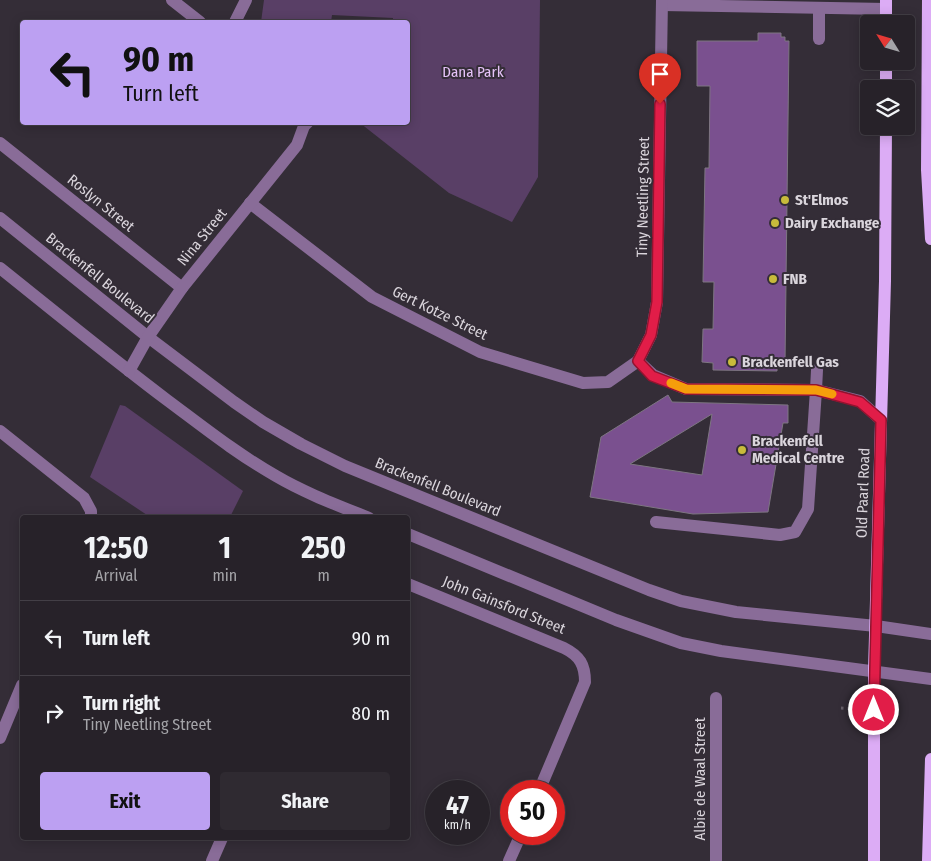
<!DOCTYPE html>
<style>
body{margin:0;font-family:"Fira Sans Condensed",sans-serif;background:#2f2a31;color:#f1f3f6;height:100vh;display:flex;flex-direction:column;font-size:19px;white-space:nowrap}
*{box-sizing:border-box;margin:0}
p{font-size:16px;color:#a4a4a8}
.icon{flex:none;width:28px;height:28px;fill:none;stroke:currentColor;stroke-width:2;stroke-linecap:round;stroke-linejoin:round}
.map{position:relative;flex:1;overflow:hidden}
.side{position:absolute;left:20px;top:515px;width:390px;height:325px;display:flex;flex-direction:column;background:#272229;border-radius:5px;box-shadow:0 2px 12px #0003,0 0 0 1px #433f46}
.side>*{flex:none}
.top-card{position:absolute;left:20px;top:20px;width:390px;height:105px;border-radius:5px;box-shadow:0 2px 12px #0003,0 0 0 1px #433f46;background:#bca0f2;color:#111;overflow:hidden}
.needle{width:32px;rotate:307deg}
.fabs{position:absolute;left:860px;top:15px;display:grid;gap:10px}
.fabs a{display:grid;place-items:center;width:55px;height:55px;border-radius:5px;background:#272229;box-shadow:0 2px 12px #0003,0 0 0 1px #433f46;font-size:25px}
.speed{position:absolute;left:425px;top:780px;display:flex;gap:10px;font-size:25px;font-weight:700;text-align:center}
.speed>*{display:grid;place-content:center;width:65px;height:65px;border-radius:50%;background:#272229;box-shadow:0 2px 12px #0003,0 0 0 1px #433f46;line-height:1}
.speed small{font-size:12px;font-weight:400}
.speed .limit{border:8px solid #d22;background:#fff;color:#111}
.pin{position:absolute;display:grid;place-items:center;width:42px;height:42px;color:#fff;margin:-51px -21px;border-radius:50% 50% 50% 0;rotate:-45deg;box-shadow:0 0 5px #0007}
.pin .icon{rotate:45deg}
.me{position:absolute;width:55px;margin:-28px;rotate:0deg;stroke-linejoin:round;filter:drop-shadow(0 0 4px #0008)}
.turn{display:flex;align-items:center;gap:18px;height:105px;padding:0 20px;font-size:22px}
.turn .icon{width:65px;height:65px;stroke-width:2.5}
.turn b{display:block;font-size:35px;line-height:42px}
.eta{display:flex;justify-content:space-evenly;align-items:center;height:85px;text-align:center}
.eta b{font-size:30px;font-weight:700;line-height:35px}
.button{display:flex;gap:10px;margin-top:auto;padding:10px 20px}
.button a{flex:1;height:58px;border-radius:5px;background:#bca0f2;color:#111;font-size:20px;font-weight:700;line-height:58px;text-align:center}
.button a+a{background:#2f2a31;color:#f1f3f6}
ul{padding:0;list-style:none}
li{display:flex;align-items:center;gap:15px;height:75px;padding:0 20px;border-top:1px solid #433f46}
li div{flex:1}
li b{display:block;font-size:19px}
li em{font-style:normal}
.map>svg:first-child{display:block}
.green{fill:#593f66}
.building{fill:#7a508f;stroke:#7e7682;fill-rule:evenodd}
.lines{fill:none;stroke-linecap:round;stroke-linejoin:round}
.path{stroke:#69626b;stroke-width:3;stroke-dasharray:2.5 4;stroke-linecap:butt}
.minor{stroke:#896c98;stroke-width:12}
.major{stroke:#dcacf5;stroke-width:12}
.route-casing{stroke:#92132f;stroke-width:12}
.route{stroke:#e11d48;stroke-width:9}
.slow{stroke:#f59e0b;stroke-width:9}
.poi-dot{fill:#c8bb3b;stroke:#342d37;stroke-width:2}
.labels{text-anchor:middle;stroke-width:4;stroke-linejoin:round;paint-order:stroke}
.park-label{font-size:15px;fill:#e5c2f8;stroke:#342d37}
.street-label{font-size:15px;fill:#dad5dc;stroke:#342d37}
.poi-label{font-size:15px;font-weight:bold;fill:#dad5dc;stroke:#342d37;text-anchor:start}
</style>
<div class="map">
<svg width="931" height="861" viewBox="0 0 931 861">
<rect width="100%" height="100%" fill="#342d37"/>
<g class="green">
<polygon points="264,0 540,0 538,177 512,222 449,193 360,123 408,122 408,22 393,22 393,18 332,15 331,22 261,22"/>
<polygon points="120,405 125,406 243,491 230,517 150,517 90,477"/>
</g>
<g class="building">
<polygon points="758,33 781,33 781,37 785,37 785,41 789,41 785,363 781,363 781,367 777,367 777,371 713,370 713,363 702,362 703,329 713,329 714,282 703,282 705,168 709,168 710,86 697,86 697,41 758,41"/>
<path d="M668,395L672,402L788,405V423H783L768,512L693,514L590,497L601,437ZM712,414L702,475L630,464Z"/>
</g>
<g class="lines">
<polyline class="path" points="841,708 858,709"/>
<g class="minor">
<polyline points="172,0 200,22"/>
<polyline points="662,5 886,9"/>
<polyline points="235,22 246,0"/>
<polyline points="819,39 819,8"/>
<polyline points="0,143 182,288"/>
<polyline points="250,203 372,297 480,352 583,383 608,382 638,361 651,335 657,302 662,0"/>
<polyline points="0,218 148,337 234,402 263,422 301,444 345,466 649,590 681,601 736,612 876,626 931,634"/>
<path d="M0,268C55,312 110,357 167,400C202,426 237,454 276,476C305,493 337,505 369,518"/>
<polyline points="638,361 653,375 686,389 816,390 860,401 881,420"/>
<polyline points="129,371 148,337 182,288 297,145 304,126 308,122"/>
<polyline points="0,431 84,498 91,511 91,518"/>
<polyline points="656,522 780,535 795,532 808,509 816,390 817,370"/>
<polyline points="408,534 616,620 681,643 721,651 931,679"/>
<path d="M408,584L564,648C580,656 585,665 585,682L539,791"/>
<polyline points="716,698 716,861"/>
<polyline points="0,738 22,685"/>
<polyline points="212,861 222,838"/>
<polyline points="509,861 521,834"/>
</g>
<g class="major">
<polyline points="928,0 927,170 931,239"/>
<polyline points="886,24 886,0"/>
<polyline points="886,89 886,61"/>
<polyline points="874,861 874,671 885,281 886,126"/>
<polyline points="928,861 931,759"/>
</g>
</g>
<g class="lines">
<defs>
<polyline id="route" points="660,104 657,302 651,335 638,361 652,376 686,389 816,390 860,402 881,420 874,710"/>
</defs>
<use href="#route" class="route-casing"/>
<use href="#route" class="route"/>
<polyline class="slow" points="671,383 686,389 816,390 832,394"/>
</g>
<g class="poi-dot">
<circle cx="785" cy="200" r="5"/>
<circle cx="775" cy="223" r="5"/>
<circle cx="773" cy="279" r="5"/>
<circle cx="732" cy="362" r="5"/>
<circle cx="742" cy="450" r="5"/>
</g>
<g class="labels">
<g class="park-label">
<text x="473" y="77">Dana Park</text>
</g>
<g class="street-label">
<text transform="translate(643 197) rotate(-89)" y="5">Tiny Neetling Street</text>
<text transform="translate(101 203) rotate(39)" y="5">Roslyn Street</text>
<text transform="translate(202 237) rotate(-51)" y="5">Nina Street</text>
<text transform="translate(100 278) rotate(39)" y="5">Brackenfell Boulevard</text>
<text transform="translate(440 313) rotate(26)" y="5">Gert Kotze Street</text>
<text transform="translate(438 487) rotate(22)" y="5">Brackenfell Boulevard</text>
<text transform="translate(863 493) rotate(-88)" y="5">Old Paarl Road</text>
<text transform="translate(504 605) rotate(22)" y="5">John Gainsford Street</text>
<text transform="translate(700 779) rotate(-90)" y="5">Albie de Waal Street</text>
</g>
<g class="poi-label">
<text x="795" y="205">St'Elmos</text>
<text x="785" y="228">Dairy Exchange</text>
<text x="783" y="284">FNB</text>
<text x="742" y="367">Brackenfell Gas</text>
<text x="752" y="446">Brackenfell<tspan x="752" dy="17">Medical Centre</tspan></text>
</g>
</g>
</svg>
<div class="fabs">
<a><svg class="needle" viewBox="-14 -14 28 28"><path d="M0-13l5 13h-10z" fill="#e53935"/><path d="M0 13l5-13h-10z" fill="#a4a4a8"/></svg></a>
<a><svg class="icon" aria-label="layers" viewBox="0 0 24 24"><path d="M12 4l9 5-9 5-9-5zM3 14l9 5 9-5"/></svg></a>
</div>
<div class="speed"><div>47<small>km/h</small></div><div class="limit">50</div></div>
<div class="pin" style="left:660px;top:104px;background:#d93025"><svg class="icon" aria-label="arrive" viewBox="0 0 24 24"><path d="M6 21V4h12l-3 4 3 4H6"/></svg></div>
<svg class="me" style="left:874px;top:710px" viewBox="-20 -20 40 40"><circle r="17" fill="#e11d48" stroke="#fff" stroke-width="3"/><path d="M0-11L8 9 0 5-8 9z" fill="#fff"/></svg>
<div class="top-card">
<div class="turn"><svg class="icon" aria-label="left" viewBox="0 0 24 24"><path d="M17 20v-9H6M10 6l-5 5 5 5"/></svg><div><b>90 m</b>Turn left</div></div>
</div>
<section class="side">
<div class="eta">
<div><b>12:50</b><p>Arrival</p></div>
<div><b>1</b><p>min</p></div>
<div><b>250</b><p>m</p></div>
</div>
<ul>
<li><svg class="icon" aria-label="left" viewBox="0 0 24 24"><path d="M17 20v-9H6M10 6l-5 5 5 5"/></svg><div><b>Turn left</b></div><em>90 m</em></li>
<li><svg class="icon" aria-label="right" viewBox="0 0 24 24"><path d="M7 20v-9h11M14 6l5 5-5 5"/></svg><div><b>Turn right</b><p>Tiny Neetling Street</p></div><em>80 m</em></li>
</ul>
<div class="button"><a>Exit</a><a>Share</a></div>
</section>
</div>
